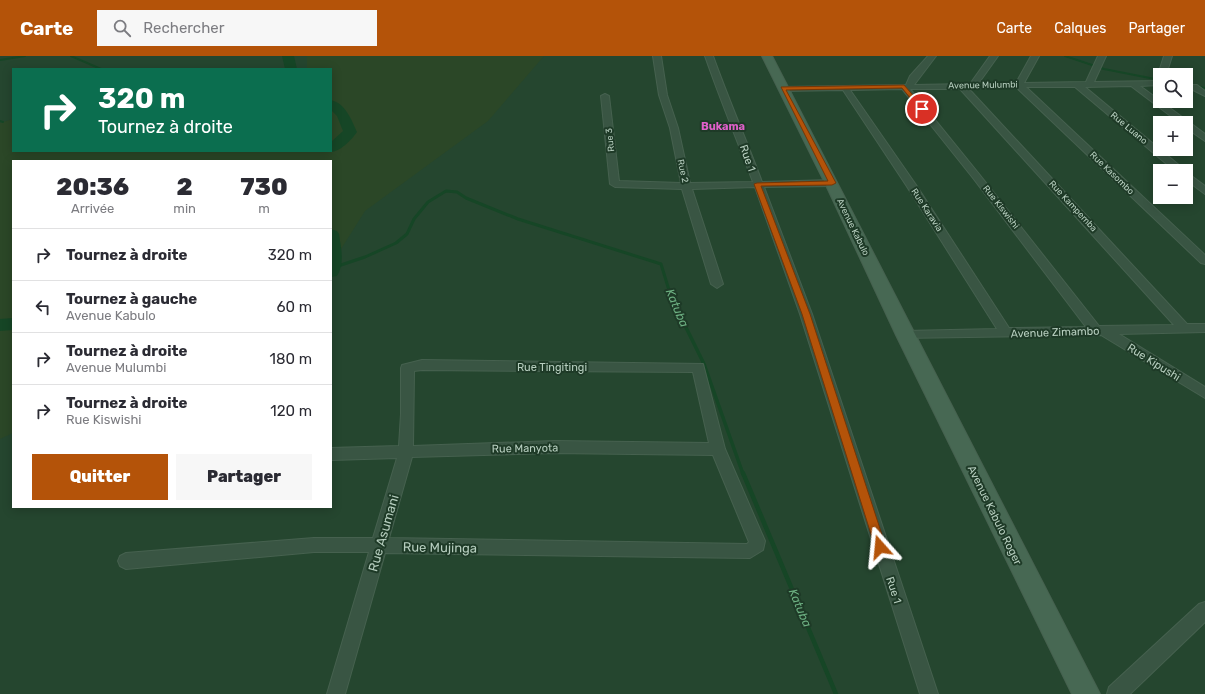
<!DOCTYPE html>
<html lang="fr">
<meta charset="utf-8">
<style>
body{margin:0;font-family:Rubik,sans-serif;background:#f7f7f7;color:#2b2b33;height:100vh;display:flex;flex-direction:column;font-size:15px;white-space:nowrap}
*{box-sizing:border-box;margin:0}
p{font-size:13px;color:#7c7c81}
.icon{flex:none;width:22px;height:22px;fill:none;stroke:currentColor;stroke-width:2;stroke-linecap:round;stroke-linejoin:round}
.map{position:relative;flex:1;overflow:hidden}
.side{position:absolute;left:12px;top:104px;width:320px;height:348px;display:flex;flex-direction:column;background:#fff;border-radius:0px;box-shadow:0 2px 10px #0003}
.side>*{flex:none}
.hud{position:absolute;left:12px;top:12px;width:320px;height:84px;border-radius:0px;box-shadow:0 2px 10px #0003;background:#0b6e4f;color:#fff;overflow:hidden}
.controls{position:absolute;left:1153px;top:12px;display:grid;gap:8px}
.controls a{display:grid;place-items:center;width:40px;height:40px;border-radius:0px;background:#fff;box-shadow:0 2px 10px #0003;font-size:20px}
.pin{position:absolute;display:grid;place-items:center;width:34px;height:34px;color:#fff;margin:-17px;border:2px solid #fff;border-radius:50%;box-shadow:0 1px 4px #0007}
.me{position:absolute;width:44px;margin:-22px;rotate:342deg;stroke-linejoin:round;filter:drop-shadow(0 0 3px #0008)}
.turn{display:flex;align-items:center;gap:14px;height:84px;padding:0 20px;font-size:18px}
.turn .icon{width:52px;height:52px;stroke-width:2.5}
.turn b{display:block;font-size:28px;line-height:34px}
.eta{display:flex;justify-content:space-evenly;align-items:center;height:68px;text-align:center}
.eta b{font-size:24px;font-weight:800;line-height:28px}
.action{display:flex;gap:8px;margin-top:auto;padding:8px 20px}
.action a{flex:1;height:46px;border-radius:0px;background:#b45309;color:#fff;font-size:16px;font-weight:800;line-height:46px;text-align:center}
.action a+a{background:#f7f7f7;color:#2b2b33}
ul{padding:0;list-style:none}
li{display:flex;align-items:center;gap:12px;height:52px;padding:0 20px;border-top:1px solid #e1e1e2}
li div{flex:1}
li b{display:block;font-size:15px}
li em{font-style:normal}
header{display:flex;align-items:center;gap:24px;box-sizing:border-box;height:56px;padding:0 20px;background:#b45309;color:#fff}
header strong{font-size:19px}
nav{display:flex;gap:22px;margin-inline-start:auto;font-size:14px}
.search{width:280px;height:36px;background:#f7f7f7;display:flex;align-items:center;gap:10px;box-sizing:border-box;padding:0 14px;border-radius:0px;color:#7c7c81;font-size:15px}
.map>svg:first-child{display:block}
.green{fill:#2b4727}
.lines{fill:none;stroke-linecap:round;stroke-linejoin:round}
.stream-far3{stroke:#164626;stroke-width:2}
.stream-far2{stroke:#164626;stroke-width:3}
.stream-far1{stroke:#164626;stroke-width:3.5}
.stream{stroke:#164626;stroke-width:4.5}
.river{fill:#164626;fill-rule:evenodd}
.street-casing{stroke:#46614f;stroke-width:2}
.secondary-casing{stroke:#46614f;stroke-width:2}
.street{fill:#395543;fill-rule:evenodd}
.secondary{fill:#476853;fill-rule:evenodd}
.route{fill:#b45309;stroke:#753606}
.labels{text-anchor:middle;stroke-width:4;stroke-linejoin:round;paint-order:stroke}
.far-street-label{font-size:9px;fill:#b7cebf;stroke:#1e3a27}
.far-quarter-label{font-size:11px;font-weight:bold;fill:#e060ca;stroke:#1e3a27}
.street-label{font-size:11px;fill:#b7cebf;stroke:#1e3a27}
.water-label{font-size:12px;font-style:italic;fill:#6db082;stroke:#1e3a27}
.near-street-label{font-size:13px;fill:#b7cebf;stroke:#1e3a27}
</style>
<header>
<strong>Carte</strong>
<div class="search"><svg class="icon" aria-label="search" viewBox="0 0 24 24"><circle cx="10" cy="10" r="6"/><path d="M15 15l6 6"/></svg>Rechercher</div>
<nav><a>Carte</a><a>Calques</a><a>Partager</a></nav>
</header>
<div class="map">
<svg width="1205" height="638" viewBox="0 0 1205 638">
<rect width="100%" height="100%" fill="#25462f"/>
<polygon class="green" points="307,0 544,0 488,65 365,155 331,209 331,105 13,105 13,377 0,383 0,67 13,63 13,95 331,95 331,13 307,13"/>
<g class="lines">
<g class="stream-far3">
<polyline points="71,0 101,13"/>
<polyline points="1065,0 1104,13 1160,24"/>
<polyline points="0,4 25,0"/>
<polyline points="1186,28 1205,32"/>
<polyline points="0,65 3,66"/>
</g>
<polyline class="stream-far2" points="332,212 365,201 396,187 407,178 414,163 428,146 446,135 457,136 466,142 518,163 661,208 672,244"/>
<polyline class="stream-far1" points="672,243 704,308 743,418"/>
<polyline class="stream" points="743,417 836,638"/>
<g class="river">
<polygon points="282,0 294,0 297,13 285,13"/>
<path d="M331,44C346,48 351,63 357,76C351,85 336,100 326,95H331V86L343,75L337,60L331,54Z"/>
<path d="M331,173L337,175L339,178C341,192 345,207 337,220L331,221Z"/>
<polygon points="13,262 13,274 0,275 0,263"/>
</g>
<defs>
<g id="street">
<path d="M653,0H661L667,39L678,72L690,127L753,126C737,84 720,43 705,0H713C728,42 746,83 762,126L832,124L837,127L832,130L764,131L812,258L938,638H920L800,258L755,131L692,133L723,228L717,232L711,228L682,133L615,131L610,128L601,40L605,38L609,40L619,125L681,127L670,72L659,39Z"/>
<path d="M928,0H936L914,29L970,28L990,0H998L978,28L1016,27L1031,0H1039L1024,27L1086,26L1098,0H1106L1094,26L1160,25V29L1140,30L1205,78V85L1186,72V67H1180L1131,30L1085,31L1186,115H1175L1075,31H1026L1205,199V208L1201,207L1017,32H968L1187,268H1205V276L1119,278L1205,331V342L1101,279L901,282L899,279L901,276L905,275L997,273L906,129L843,34L783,35L779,33L783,31L906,29L910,20ZM902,33L973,122L1086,271L1009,272L916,129L850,34ZM910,33H960L1174,269L1099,270L979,118Z"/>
<polygon points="1164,0 1172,0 1166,19 1160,19 1160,21 1158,19"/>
<polygon points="1191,29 1197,29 1205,35 1205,40 1191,33"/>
<polygon points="1186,116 1205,130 1205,138 1186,124"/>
<path d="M422,304L703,308L725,393L765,485L763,494L750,502L385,497L345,638H327L369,496H314L126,513L120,510L118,505L120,500L126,497L314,482H373L397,402L331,404V392L399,390L401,358V312L402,309ZM422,314L693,316L709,387L554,385L413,390L414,315ZM554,397L713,399L749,486L747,488L389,482L412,401Z"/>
<polygon points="1205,546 1205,566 1130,638 1107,638 1109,631 1199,548"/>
</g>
<polygon id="secondary" points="762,0 772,0 1100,638 1072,638 896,279 825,127"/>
</defs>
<use href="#street" class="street-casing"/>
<use href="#secondary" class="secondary-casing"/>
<use href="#street" class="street"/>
<use href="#secondary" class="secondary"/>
</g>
<polygon class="route" points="904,29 924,52 924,54 920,54 902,32 786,34 836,127 832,129 761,130 810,258 886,491 884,495 880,496 876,495 875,491 802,258 754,128 757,127 828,125 781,31"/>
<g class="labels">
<g class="far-street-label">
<text transform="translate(983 29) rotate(-1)" y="3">Avenue Mulumbi</text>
<text transform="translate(1129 72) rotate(40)" y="3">Rue Luano</text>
<text transform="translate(610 84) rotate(-96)" y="3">Rue 3</text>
<text transform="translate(683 115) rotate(78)" y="3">Rue 2</text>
<text transform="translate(1112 117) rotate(44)" y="3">Rue Kasombo</text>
<text transform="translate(1073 150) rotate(47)" y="3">Rue Kampemba</text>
<text transform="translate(1001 151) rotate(52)" y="3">Rue Kiswishi</text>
<text transform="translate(927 154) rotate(57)" y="3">Rue Karavia</text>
<text transform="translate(853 171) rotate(64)" y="3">Avenue Kabulo</text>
</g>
<g class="far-quarter-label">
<text x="723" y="74">Bukama</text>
</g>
<g class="street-label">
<text transform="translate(748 102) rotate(71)" y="4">Rue 1</text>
<text transform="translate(1055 276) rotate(-2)" y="4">Avenue Zimambo</text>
<text transform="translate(1154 306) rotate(32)" y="4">Rue Kipushi</text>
<text x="552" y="315">Rue Tingitingi</text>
<text transform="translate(525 392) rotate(-1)" y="4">Rue Manyota</text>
<text transform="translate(995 459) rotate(64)" y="4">Avenue Kabulo Roger</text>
<text transform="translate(894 534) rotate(72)" y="4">Rue 1</text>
</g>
<g class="water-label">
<text transform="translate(677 252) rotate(67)" y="4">Katuba</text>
<text transform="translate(800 552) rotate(67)" y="4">Katuba</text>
</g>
<g class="near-street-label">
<text transform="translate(383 477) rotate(-74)" y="5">Rue Asumani</text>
<text transform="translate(440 491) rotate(1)" y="5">Rue Mujinga</text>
</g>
</g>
</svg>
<div class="controls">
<a><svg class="icon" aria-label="search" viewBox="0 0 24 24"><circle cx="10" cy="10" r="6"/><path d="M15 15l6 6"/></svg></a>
<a>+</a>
<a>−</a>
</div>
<div class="pin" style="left:922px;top:53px;background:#d93025"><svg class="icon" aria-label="arrive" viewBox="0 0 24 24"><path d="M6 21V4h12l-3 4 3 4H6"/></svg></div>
<svg class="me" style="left:880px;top:491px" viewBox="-20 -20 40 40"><path d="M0-17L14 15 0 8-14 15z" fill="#b45309" stroke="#fff" stroke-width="4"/></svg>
<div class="hud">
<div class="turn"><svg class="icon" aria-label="right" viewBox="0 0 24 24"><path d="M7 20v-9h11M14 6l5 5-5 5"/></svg><div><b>320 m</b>Tournez à droite</div></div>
</div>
<section class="side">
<div class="eta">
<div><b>20:36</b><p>Arrivée</p></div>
<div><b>2</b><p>min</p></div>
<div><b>730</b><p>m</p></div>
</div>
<ul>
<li><svg class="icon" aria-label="right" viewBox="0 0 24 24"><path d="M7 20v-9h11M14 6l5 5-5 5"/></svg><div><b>Tournez à droite</b></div><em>320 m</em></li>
<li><svg class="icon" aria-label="left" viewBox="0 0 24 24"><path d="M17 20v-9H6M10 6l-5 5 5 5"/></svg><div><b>Tournez à gauche</b><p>Avenue Kabulo</p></div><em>60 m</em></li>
<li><svg class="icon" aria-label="right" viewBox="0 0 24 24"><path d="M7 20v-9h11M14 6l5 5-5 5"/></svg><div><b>Tournez à droite</b><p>Avenue Mulumbi</p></div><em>180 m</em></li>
<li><svg class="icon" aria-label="right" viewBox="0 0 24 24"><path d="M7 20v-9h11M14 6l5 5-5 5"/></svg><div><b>Tournez à droite</b><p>Rue Kiswishi</p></div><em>120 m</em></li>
</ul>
<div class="action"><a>Quitter</a><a>Partager</a></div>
</section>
</div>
